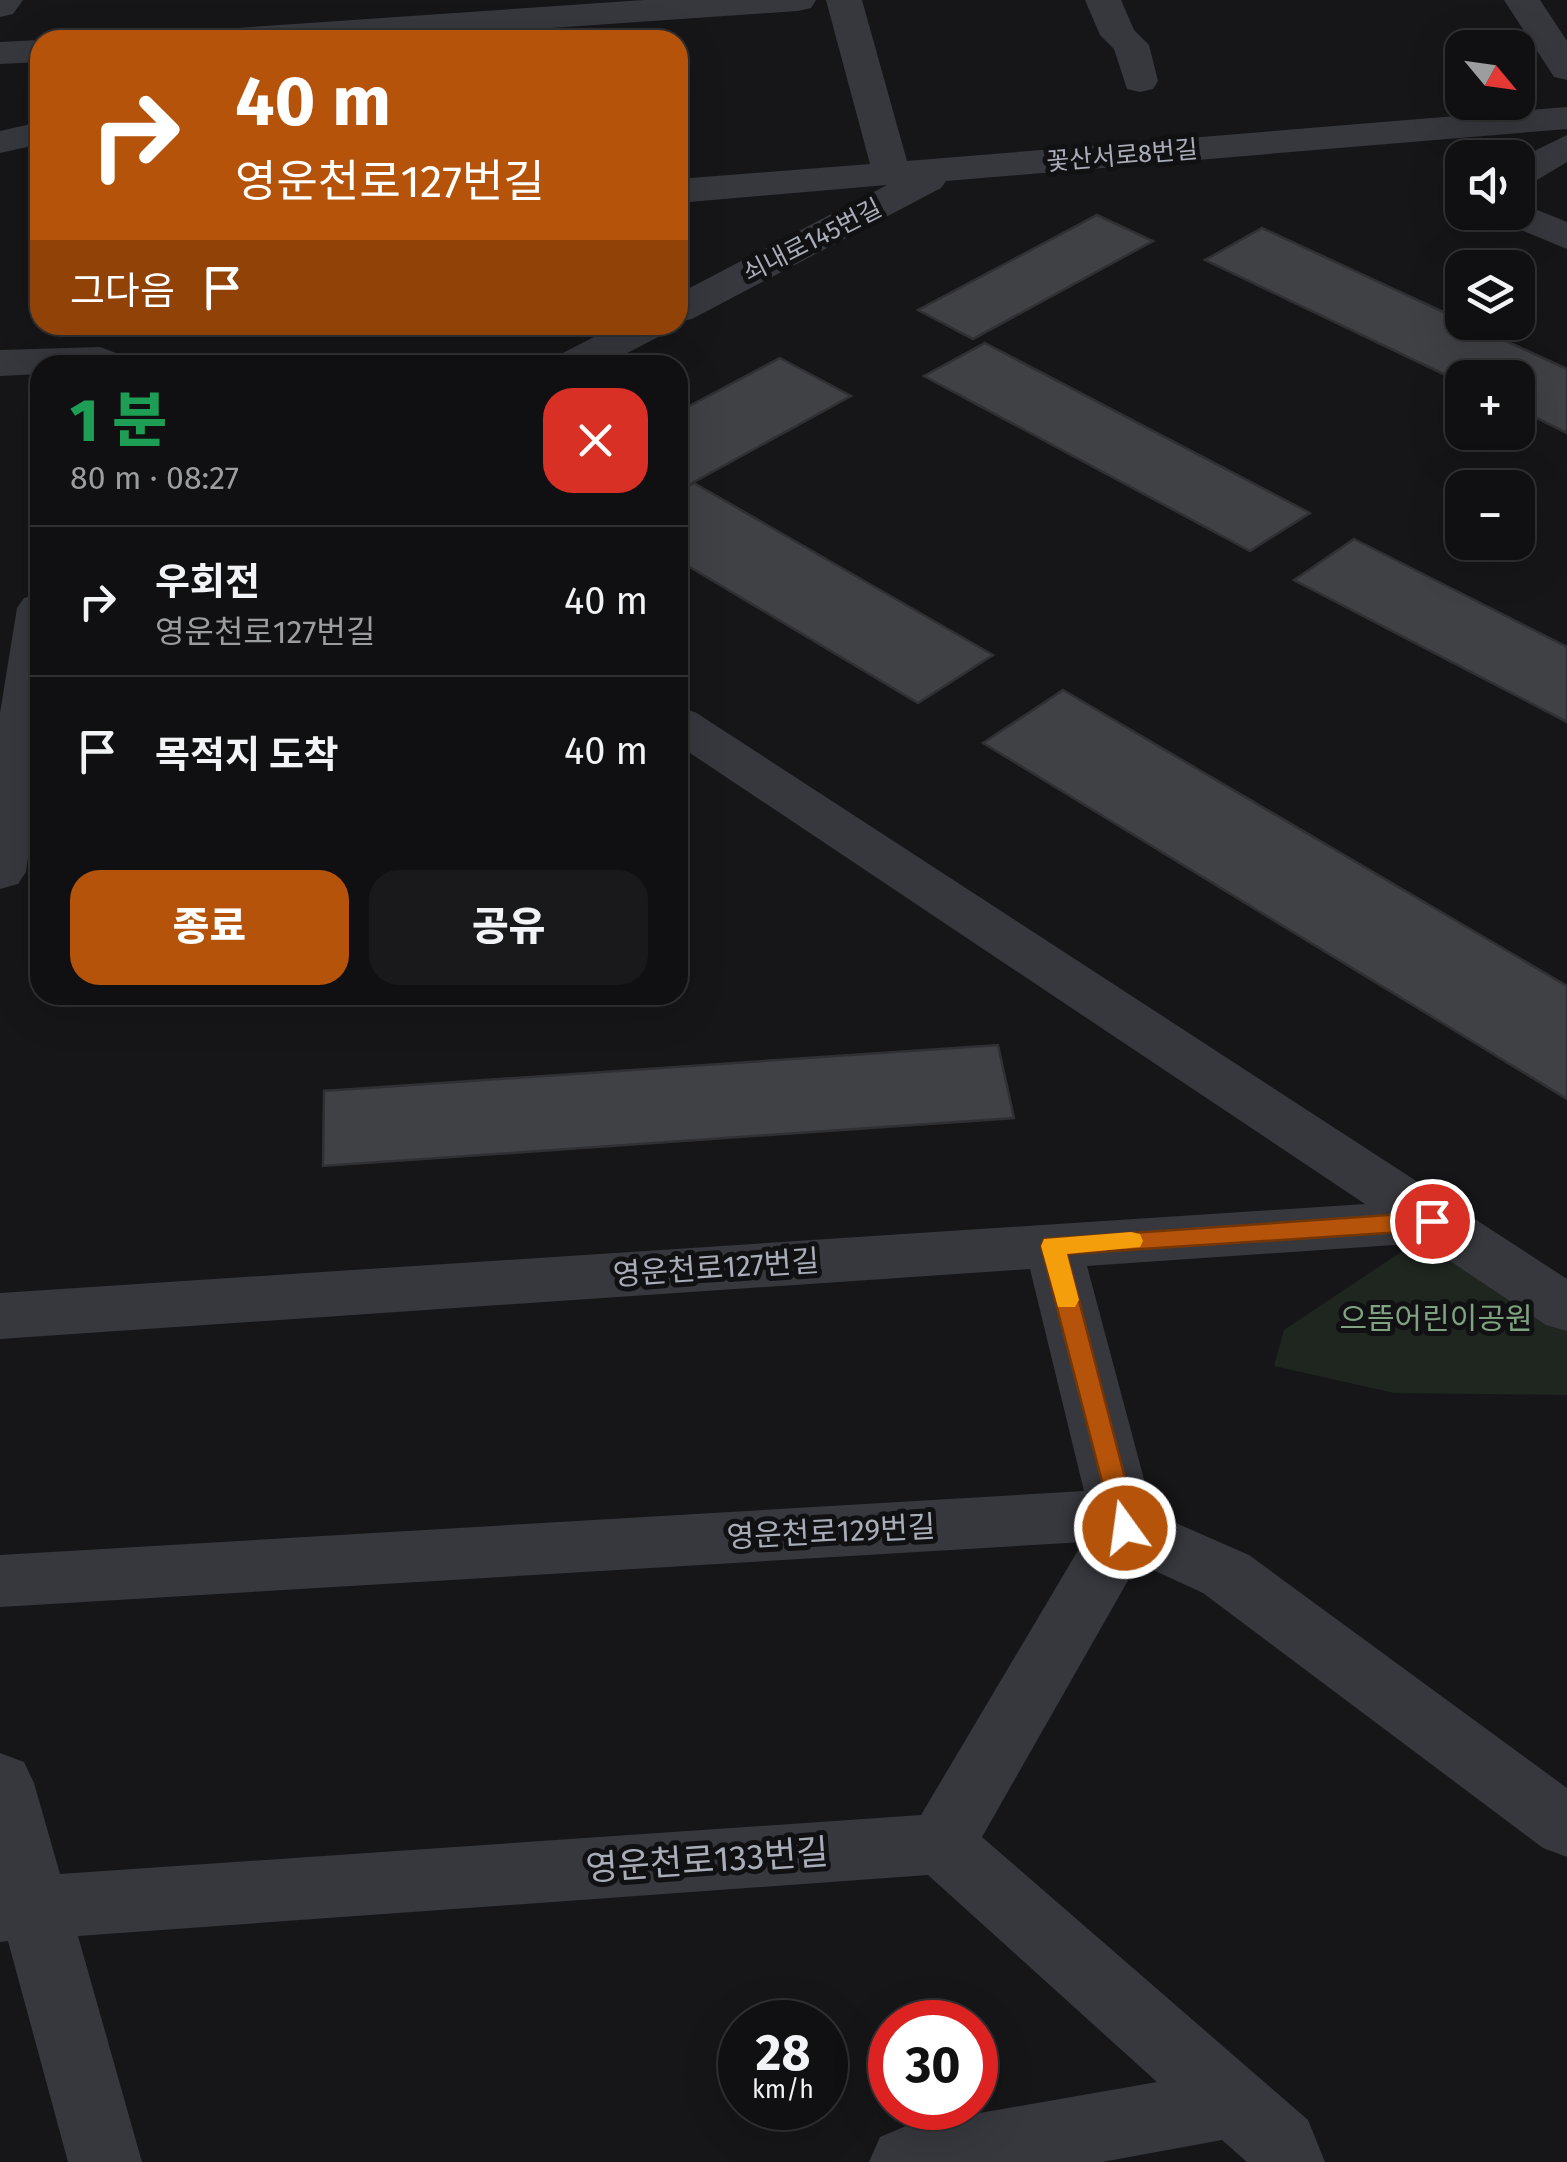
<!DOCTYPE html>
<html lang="ko">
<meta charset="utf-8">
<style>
body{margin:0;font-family:"Fira Sans","Noto Sans KR",sans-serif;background:#19191b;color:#f1f3f6;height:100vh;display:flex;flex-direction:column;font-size:38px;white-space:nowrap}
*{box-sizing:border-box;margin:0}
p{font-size:32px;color:#9c9d9f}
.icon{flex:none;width:55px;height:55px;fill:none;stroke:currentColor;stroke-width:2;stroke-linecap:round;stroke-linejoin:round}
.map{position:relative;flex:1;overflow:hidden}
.drawer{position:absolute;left:30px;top:355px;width:658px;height:650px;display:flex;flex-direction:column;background:#101012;border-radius:30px;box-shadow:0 10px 40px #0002,0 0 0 2px #303032}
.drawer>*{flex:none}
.guide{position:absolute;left:30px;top:30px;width:658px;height:305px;border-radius:30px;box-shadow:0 10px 40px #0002,0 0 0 2px #303032;background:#b45309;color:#fff;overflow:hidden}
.needle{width:65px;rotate:119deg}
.tools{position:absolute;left:1445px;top:30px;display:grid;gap:20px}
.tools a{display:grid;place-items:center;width:90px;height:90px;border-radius:20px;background:#101012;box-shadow:0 10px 40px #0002,0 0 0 2px #303032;font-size:50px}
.speed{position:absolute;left:718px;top:2000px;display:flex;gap:20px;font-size:50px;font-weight:700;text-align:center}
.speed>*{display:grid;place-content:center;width:130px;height:130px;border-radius:50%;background:#101012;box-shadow:0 10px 40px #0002,0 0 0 2px #303032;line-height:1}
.speed small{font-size:25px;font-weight:400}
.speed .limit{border:15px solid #d22;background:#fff;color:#111}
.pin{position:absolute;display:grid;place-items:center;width:85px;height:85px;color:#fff;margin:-42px;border:5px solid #fff;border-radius:50%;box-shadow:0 2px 10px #0007}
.me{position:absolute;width:110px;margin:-55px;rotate:346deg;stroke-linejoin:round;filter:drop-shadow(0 0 8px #0008)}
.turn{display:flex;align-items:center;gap:35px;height:210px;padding:0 40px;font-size:45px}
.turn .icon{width:130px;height:130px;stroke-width:2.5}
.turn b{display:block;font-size:70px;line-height:85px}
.then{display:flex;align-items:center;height:95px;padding:0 40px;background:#0003;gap:20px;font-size:38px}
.round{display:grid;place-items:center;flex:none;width:105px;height:105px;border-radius:30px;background:#19191b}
.summary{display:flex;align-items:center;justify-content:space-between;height:170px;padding:0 40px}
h1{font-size:60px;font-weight:800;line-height:75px;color:#1e9e55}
.button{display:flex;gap:20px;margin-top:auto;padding:20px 40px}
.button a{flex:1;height:115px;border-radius:30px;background:#b45309;color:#fff;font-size:40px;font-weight:800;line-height:115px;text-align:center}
.button a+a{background:#19191b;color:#f1f3f6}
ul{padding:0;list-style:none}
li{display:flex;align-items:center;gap:30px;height:150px;padding:0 40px;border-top:2px solid #303032}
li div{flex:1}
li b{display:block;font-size:38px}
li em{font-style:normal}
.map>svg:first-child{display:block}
.green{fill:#1e261f}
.building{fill:#404145;stroke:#303034;stroke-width:2.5}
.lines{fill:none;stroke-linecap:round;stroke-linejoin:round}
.minor{fill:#37383d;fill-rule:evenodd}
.route{fill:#b45309;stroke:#753606;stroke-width:2.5}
.slow{fill:#f59e0b}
.labels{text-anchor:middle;stroke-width:10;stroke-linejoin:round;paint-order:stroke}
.far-street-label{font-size:25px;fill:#a8adb8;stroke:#111113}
.street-label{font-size:30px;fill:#a8adb8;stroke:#111113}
.park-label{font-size:30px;fill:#7fa381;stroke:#111113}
.near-street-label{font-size:35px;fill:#a8adb8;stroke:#111113}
</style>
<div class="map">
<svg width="1567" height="2162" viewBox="0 0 1567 2162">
<rect width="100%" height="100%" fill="#161618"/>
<polygon class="green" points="1434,1230 1567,1316 1567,1395 1394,1393 1274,1366 1284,1330"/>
<g class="building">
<polygon points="1097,215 1153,241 973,339 918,310"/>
<polygon points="1262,228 1567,369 1567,433 1518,409 1518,378 1462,378 1462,383 1205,260"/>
<polygon points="985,343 1310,513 1250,551 924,376"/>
<polygon points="780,358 851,396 683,488 678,485 678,412"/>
<polygon points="694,483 993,655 918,703 678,560 678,493"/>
<polygon points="1354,539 1567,647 1567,722 1294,580"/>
<polygon points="1063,690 1567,986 1567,1099 983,743"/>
<polygon points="998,1045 1014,1118 323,1166 324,1091"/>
</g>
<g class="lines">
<g class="minor">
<polygon points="0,0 23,0 13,14 0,17"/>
<polygon points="644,0 816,0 811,8 798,11 377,40 204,40 209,32 222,29"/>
<polygon points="826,0 862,0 907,161 1567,107 1567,129 946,181 941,188 692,319 678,322 678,294 887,185 678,203 678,179 870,164"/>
<polygon points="1085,0 1121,0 1134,30 1149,45 1158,81 1153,89 1140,92 1127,89 1114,49 1100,35"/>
<polygon points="1504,0 1540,0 1567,41 1567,80 1554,77"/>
<polygon points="40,40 40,62 0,64 0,42"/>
<polygon points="40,122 40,144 0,153 0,131"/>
<polygon points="1567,135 1567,162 1532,183 1518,186 1518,159"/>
<polygon points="1518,202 1567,222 1567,249 1497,220 1492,212 1518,212"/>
<polygon points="617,325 670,325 664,334 604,365 551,365 557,356"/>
<polygon points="100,347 124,356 130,365 40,365 40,374 0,376 0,350"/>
<polygon points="40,594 40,771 26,872 18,884 0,889 0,713 17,608 24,598"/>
<polygon points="678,708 695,712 1567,1279 1567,1331 1546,1325 1423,1243 1087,1266 1153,1513 1249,1555 1567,1788 1567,1857 1543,1848 1203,1593 1138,1563 982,1837 1308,2120 1325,2162 1247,2162 1222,2140 1102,2162 869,2162 880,2137 906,2126 1157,2082 928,1875 78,1936 142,2162 68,2162 8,1941 0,1942 0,1753 24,1762 34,1783 60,1874 921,1815 1083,1542 0,1607 0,1555 1084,1491 1030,1269 0,1339 0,1293 1365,1204 678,745"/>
</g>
</g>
<polygon class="route" points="1432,1212 1444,1221 1432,1230 1067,1254 1138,1528 1134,1536 1125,1539 1116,1536 1041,1246 1044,1239"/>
<polygon class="slow" points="1131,1232 1140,1234 1143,1241 1140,1247 1067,1254 1079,1300 1075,1307 1058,1307 1041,1246 1044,1239"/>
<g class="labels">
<g class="far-street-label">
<text transform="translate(1122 155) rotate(-5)" y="9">꽃산서로8번길</text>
<text transform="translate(812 240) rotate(-27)" y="9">쇠내로145번길</text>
</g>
<g class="street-label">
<text transform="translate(716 1268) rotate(-4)" y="10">영운천로127번길</text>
<text transform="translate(831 1532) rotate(-3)" y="10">영운천로129번길</text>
</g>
<g class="park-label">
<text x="1436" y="1329">으뜸어린이공원</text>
</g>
<g class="near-street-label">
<text transform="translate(707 1860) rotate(-4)" y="12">영운천로133번길</text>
</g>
</g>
</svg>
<div class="tools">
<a><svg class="needle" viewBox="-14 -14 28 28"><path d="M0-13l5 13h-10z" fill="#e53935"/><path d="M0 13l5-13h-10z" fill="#9c9d9f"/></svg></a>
<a><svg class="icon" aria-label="sound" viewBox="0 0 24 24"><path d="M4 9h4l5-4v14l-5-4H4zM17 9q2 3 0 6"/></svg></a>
<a><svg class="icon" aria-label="layers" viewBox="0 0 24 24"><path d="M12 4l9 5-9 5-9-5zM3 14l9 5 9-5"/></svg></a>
<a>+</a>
<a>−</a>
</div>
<div class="speed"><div>28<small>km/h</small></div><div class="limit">30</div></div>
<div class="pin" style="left:1432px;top:1221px;background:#d93025"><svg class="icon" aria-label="arrive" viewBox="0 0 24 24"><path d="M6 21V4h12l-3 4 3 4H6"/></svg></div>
<svg class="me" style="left:1125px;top:1528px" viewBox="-20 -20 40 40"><circle r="17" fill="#b45309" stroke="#fff" stroke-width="3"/><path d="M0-11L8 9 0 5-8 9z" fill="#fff"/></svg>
<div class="guide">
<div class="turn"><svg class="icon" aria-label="right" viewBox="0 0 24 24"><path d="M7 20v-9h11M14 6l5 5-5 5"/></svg><div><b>40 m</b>영운천로127번길</div></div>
<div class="then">그다음<svg class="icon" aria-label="arrive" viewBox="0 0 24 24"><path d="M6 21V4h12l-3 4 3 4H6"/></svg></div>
</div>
<section class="drawer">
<div class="summary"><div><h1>1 분</h1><p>80 m · 08:27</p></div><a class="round" style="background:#d93025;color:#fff"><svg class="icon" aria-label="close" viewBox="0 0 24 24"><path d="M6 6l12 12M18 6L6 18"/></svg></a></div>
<ul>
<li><svg class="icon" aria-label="right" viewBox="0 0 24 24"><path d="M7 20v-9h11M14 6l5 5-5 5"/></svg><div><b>우회전</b><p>영운천로127번길</p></div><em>40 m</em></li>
<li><svg class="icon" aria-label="arrive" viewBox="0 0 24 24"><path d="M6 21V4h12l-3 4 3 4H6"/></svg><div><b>목적지 도착</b></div><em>40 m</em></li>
</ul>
<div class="button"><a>종료</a><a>공유</a></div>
</section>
</div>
